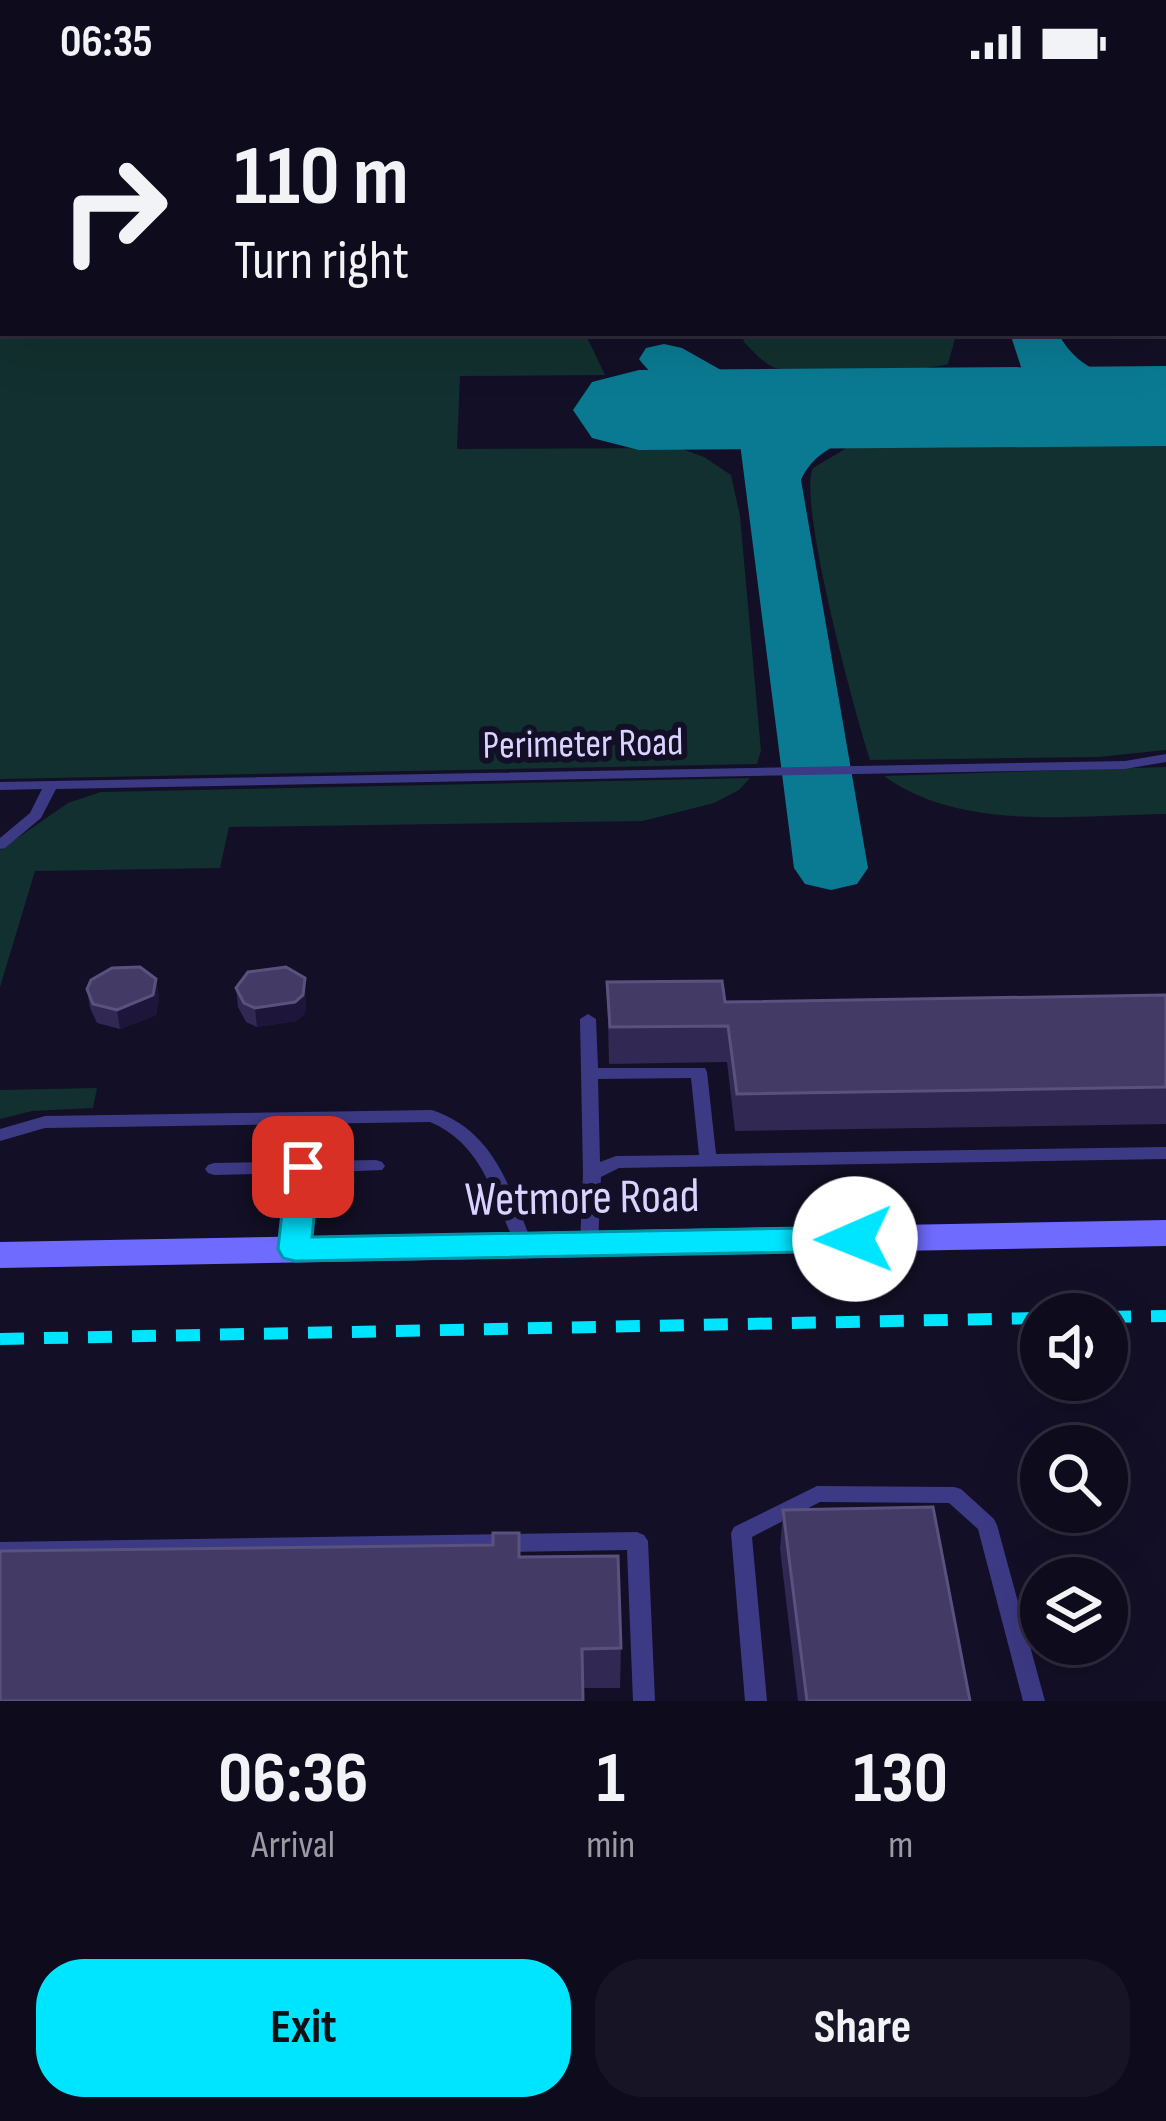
<!DOCTYPE html>
<style>
body{margin:0;font-family:"Sofia Sans Condensed",sans-serif;background:#171425;color:#f1f3f6;height:100vh;display:flex;flex-direction:column;font-size:45px;white-space:nowrap}
*{box-sizing:border-box;margin:0}
p{font-size:39px;color:#9b9ba3}
.icon{flex:none;width:66px;height:66px;fill:none;stroke:currentColor;stroke-width:2;stroke-linecap:round;stroke-linejoin:round}
.map{position:relative;height:1617px;overflow:hidden}
.details{display:flex;flex-direction:column;background:#0e0b1c;flex:1}
.details>*{flex:none}
.banner{position:absolute;left:0px;top:0px;width:1167px;height:252px;box-shadow:0 12px 48px #0002,0 0 0 3px #2e2b3b;background:#0e0b1c;color:#f1f3f6;overflow:hidden}
.tools{position:absolute;left:1020px;top:1209px;display:grid;gap:24px}
.tools a{display:grid;place-items:center;width:108px;height:108px;border-radius:50%;background:#0e0b1c;box-shadow:0 12px 48px #0002,0 0 0 3px #2e2b3b;font-size:60px}
.pin{position:absolute;display:grid;place-items:center;width:102px;height:102px;color:#fff;margin:-51px;border-radius:24px;box-shadow:0 6px 18px #0006}
.me{position:absolute;width:132px;margin:-66px;rotate:269deg;stroke-linejoin:round;filter:drop-shadow(0 0 9px #0008)}
.turn{display:flex;align-items:center;gap:42px;height:252px;padding:0 36px;font-size:54px}
.turn .icon{width:156px;height:156px;stroke-width:2.5}
.turn b{display:block;font-size:84px;line-height:102px}
.eta{display:flex;justify-content:space-evenly;align-items:center;height:204px;text-align:center}
.eta b{font-size:72px;font-weight:700;line-height:84px}
.action{display:flex;gap:24px;margin-top:auto;padding:24px 36px}
.action a{flex:1;height:138px;border-radius:48px;background:#00e5ff;color:#111;font-size:48px;font-weight:700;line-height:138px;text-align:center}
.action a+a{background:#171425;color:#f1f3f6}
.status{display:flex;justify-content:space-between;align-items:center;height:84px;padding:0 60px;background:#0e0b1c;direction:ltr}
.status svg{height:33px;fill:currentColor}
.map>svg:first-child{display:block}
.green{fill:#12302f}
.lines{fill:none;stroke-linecap:round;stroke-linejoin:round}
.taxiway{fill:#0a7a92;fill-rule:evenodd}
.runway{fill:#0a7a92;fill-rule:evenodd}
.path{stroke:#2fb8b0;stroke-width:3;stroke-dasharray:3 4.5;stroke-linecap:butt}
.lane{fill:#3d3a85;fill-rule:evenodd}
.street{stroke:#3d3a85;stroke-width:30}
.secondary{fill:#6f6bff;fill-rule:evenodd}
.highway{fill:#ff4fa3;fill-rule:evenodd}
.rail{stroke:#00e5ff;stroke-width:12;stroke-dasharray:24 20;stroke-linecap:butt}
.path-bridge{stroke:#2fb8b0;stroke-width:3;stroke-dasharray:3 4.5;stroke-linecap:butt}
.wall{fill:#312854}
.shaded-wall{fill:#1d163a}
.building{fill:#433a66;stroke:#5a527e;stroke-width:3}
.route{fill:#00e5ff;stroke:#0095a6;stroke-width:3}
.labels{text-anchor:middle;stroke-width:12;stroke-linejoin:round;paint-order:stroke}
.street-label{font-size:39px;fill:#d9d4ff;stroke:#130f26}
.near-street-label{font-size:48px;fill:#d9d4ff;stroke:#130f26}
</style>
<div class="status"><b>06:35</b><svg viewBox="0 0 49 12"><path d="M0 12V9h3v3zM5 12V6h3v6zM10 12V3h3v9zM15 12V0h3v12zM26 1h20v11H26zM47 4h2v5h-2z"/></svg></div>
<div class="map">
<svg width="1166" height="1617" viewBox="0 0 1166 1617">
<rect width="100%" height="100%" fill="#130f26"/>
<g class="green">
<polygon points="0,181 3,249 585,249 605,291 460,292 457,365 679,364 704,373 731,391 740,432 761,667 757,680 0,695"/>
<path d="M748,249H948L955,255L948,280C922,288 792,294 771,282C761,277 751,265 743,257Z"/>
<path d="M1166,360V666L1098,673L870,676C856,634 797,417 813,384L850,362Z"/>
<path d="M1166,683V730C1075,731 961,748 884,692Z"/>
<polygon points="750,694 739,706 714,719 643,737 229,743 220,784 35,787 0,903 0,766 68,719 101,708"/>
<polygon points="97,1004 93,1024 32,1027 0,1035 0,1006"/>
</g>
<g class="lines">
<g class="taxiway">
<polygon points="0,48 3,49 3,74 0,73"/>
<polygon points="1164,151 1166,152 1164,189"/>
<path d="M1010,249H1058C1080,292 1122,296 1166,305V337L1070,315L1058,308C1030,327 983,342 949,334L942,323L949,312L1003,299L1022,286Z"/>
<path d="M664,260L682,264L744,299L816,314L823,325L819,331L914,308L933,313L940,324L933,335C889,346 822,349 801,396L868,784L857,800L831,806L805,800L794,784L736,328C705,322 658,302 639,275L646,264Z"/>
</g>
<polygon class="runway" points="1166,282 1166,362 639,366 592,354 573,326 592,298 639,286"/>
<polyline class="path" points="88,0 97,3"/>
<g class="lane">
<polygon points="450,0 462,0 469,3 457,3"/>
<polygon points="1038,0 1048,0 1043,3 1033,3"/>
<polygon points="0,33 3,34 3,39 0,38"/>
<rect x="1164" y="91" width="2" height="6"/>
<rect x="0" y="174" width="3" height="6"/>
<polygon points="1166,670 1166,678 1125,685 56,705 41,734 5,764 0,765 0,754 30,729 42,705 0,706 0,698 1125,677"/>
<path d="M588,930L596,935L598,984H705L707,988L716,1070L1166,1063V1075L619,1084L601,1093L598,1160L595,1165L589,1167L583,1165L580,1160L583,1090L580,935ZM691,994L699,1071L616,1072L600,1078L598,995Z"/>
<path d="M432,1026C495,1047 510,1105 533,1161L530,1166L524,1168L518,1166C494,1117 485,1061 430,1038L45,1044L0,1057V1045L45,1032Z"/>
<polygon points="376,1076 382,1078 385,1082 382,1086 311,1089 304,1165 301,1170 295,1172 289,1170 286,1165 294,1089 214,1091 208,1089 205,1085 208,1081 214,1079"/>
<polygon points="817,1402 954,1403 961,1405 994,1435 997,1441 1045,1617 1023,1617 978,1445 949,1419 820,1418 752,1453 767,1617 745,1617 731,1449 734,1443"/>
<polygon points="637,1448 644,1451 648,1457 655,1617 633,1617 627,1466 0,1476 0,1458"/>
</g>
<polyline class="street" points="826,3 829,0"/>
<g class="secondary">
<polygon points="317,0 348,0 350,3 319,3"/>
<polygon points="1166,1136 1166,1162 0,1184 0,1158"/>
</g>
<polygon class="highway" points="312,0 341,0 342,2 314,3"/>
<g class="rail">
<polyline points="1107,1233 1166,1232"/>
<polyline points="0,1255 1041,1234"/>
</g>
<polyline class="path-bridge" points="828,2 839,3"/>
</g>
<g class="wall">
<polygon points="156,895 159,914 156,931 120,945 97,939 90,924 87,905"/>
<polygon points="607,898 725,918 1166,911 1166,1040 735,1047 727,978 609,980"/>
<polygon points="236,904 306,913 305,930 296,937 257,943 246,938 238,923"/>
<polygon points="783,1426 970,1617 798,1617 780,1465"/>
<polygon points="520,1473 621,1564 620,1604 583,1604"/>
</g>
<g class="shaded-wall">
<polygon points="958,0 1005,0 996,3 949,3"/>
<polygon points="305,894 306,913 305,930 296,937 257,943 255,924"/>
<polygon points="156,895 159,914 156,931 120,945 117,926"/>
</g>
<g class="building">
<polygon points="251,0 291,0 300,3 240,3"/>
<polygon points="840,0 958,0 949,3 836,3"/>
<polygon points="140,883 156,895 153,911 117,926 93,920 87,905 91,896 112,884"/>
<polygon points="286,883 305,894 303,911 295,918 255,924 244,919 236,904 248,888"/>
<polygon points="722,897 725,918 1166,911 1166,1003 737,1010 728,942 610,943 607,898"/>
<polygon points="933,1423 970,1617 807,1617 783,1426"/>
<polygon points="493,1449 519,1449 519,1473 618,1472 621,1564 582,1565 583,1617 0,1617 0,1467 493,1461"/>
</g>
<polygon class="route" points="303,1072 315,1076 319,1083 312,1153 855,1143 867,1146 872,1155 867,1163 855,1167 295,1177 283,1174 278,1165 287,1083 292,1076"/>
<g class="labels">
<g class="street-label">
<text transform="translate(583 658) rotate(-1)" y="14">Perimeter Road</text>
</g>
<g class="near-street-label">
<text transform="translate(582 1112) rotate(-1)" y="17">Wetmore Road</text>
</g>
</g>
</svg>
<div class="tools">
<a><svg class="icon" aria-label="sound" viewBox="0 0 24 24"><path d="M4 9h4l5-4v14l-5-4H4zM17 9q2 3 0 6"/></svg></a>
<a><svg class="icon" aria-label="search" viewBox="0 0 24 24"><circle cx="10" cy="10" r="6"/><path d="M15 15l6 6"/></svg></a>
<a><svg class="icon" aria-label="layers" viewBox="0 0 24 24"><path d="M12 4l9 5-9 5-9-5zM3 14l9 5 9-5"/></svg></a>
</div>
<div class="pin" style="left:303px;top:1083px;background:#d93025"><svg class="icon" aria-label="arrive" viewBox="0 0 24 24"><path d="M6 21V4h12l-3 4 3 4H6"/></svg></div>
<svg class="me" style="left:855px;top:1155px" viewBox="-20 -20 40 40"><circle r="19" fill="#fff"/><path d="M0-13L10 11 0 6-10 11z" fill="#00e5ff"/></svg>
<div class="banner">
<div class="turn"><svg class="icon" aria-label="right" viewBox="0 0 24 24"><path d="M7 20v-9h11M14 6l5 5-5 5"/></svg><div><b>110 m</b>Turn right</div></div>
</div>
</div>
<section class="details">
<div class="eta">
<div><b>06:36</b><p>Arrival</p></div>
<div><b>1</b><p>min</p></div>
<div><b>130</b><p>m</p></div>
</div>
<div class="action"><a>Exit</a><a>Share</a></div>
</section>
